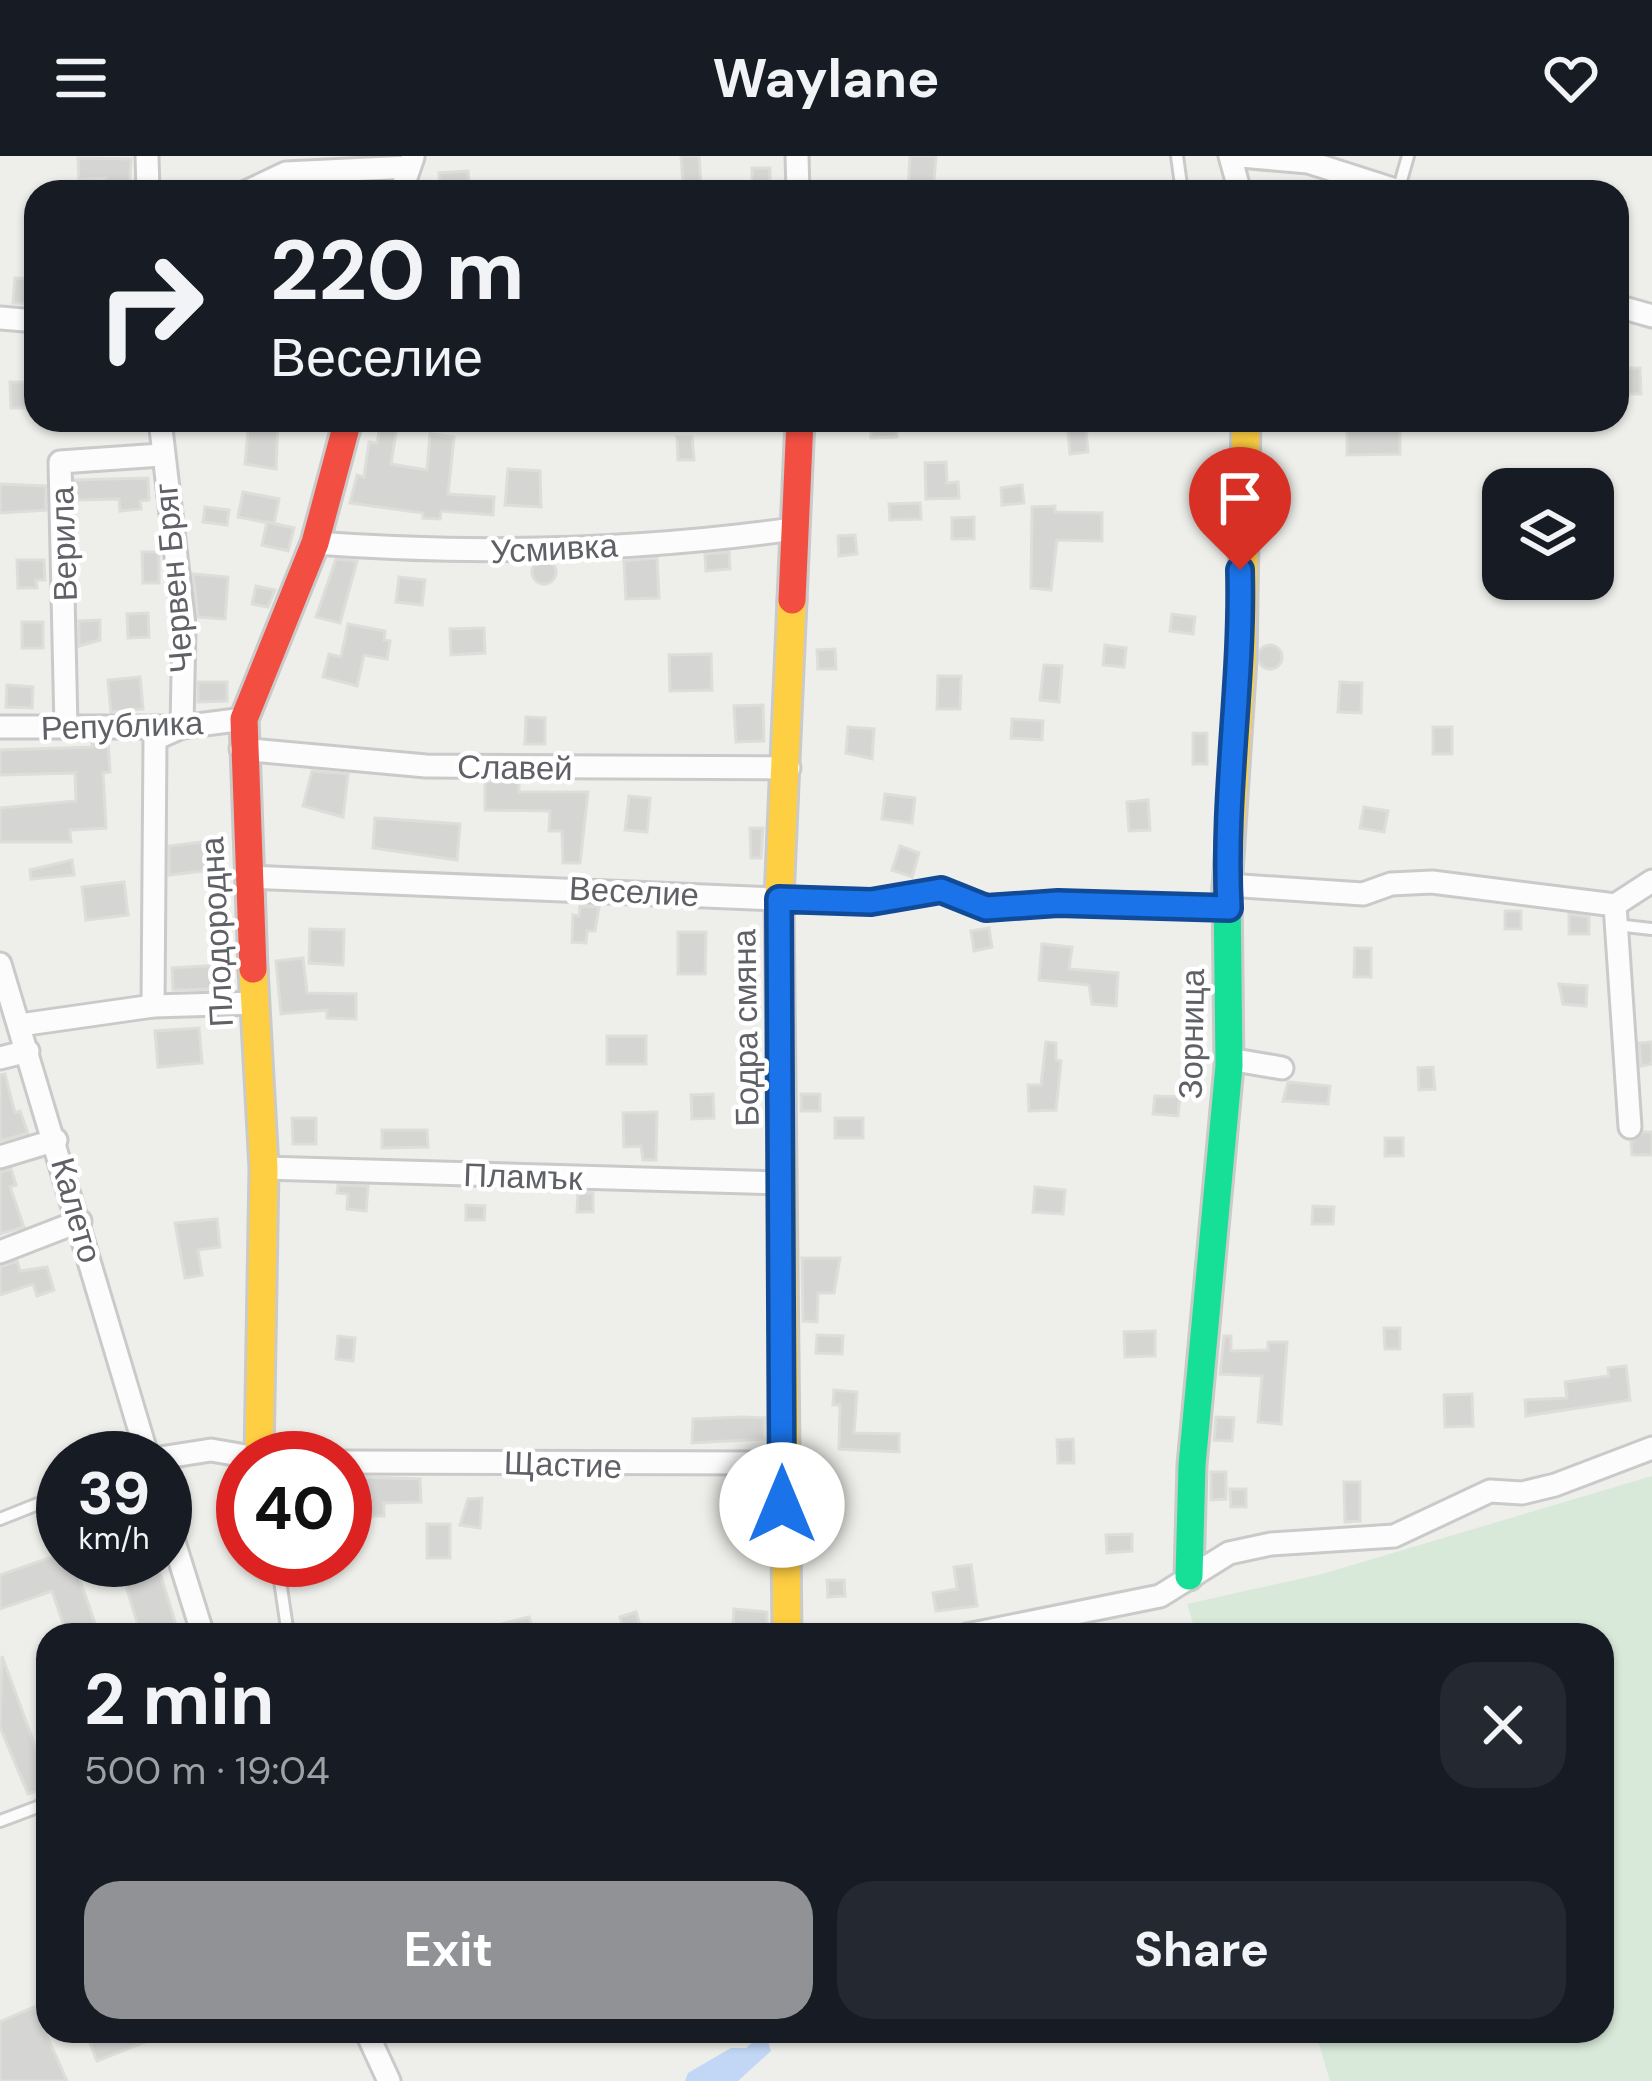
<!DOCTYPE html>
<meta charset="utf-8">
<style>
body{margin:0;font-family:"DM Sans",sans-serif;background:#242831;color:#f1f3f6;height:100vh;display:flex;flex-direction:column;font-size:45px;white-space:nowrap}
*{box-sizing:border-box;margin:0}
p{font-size:39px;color:#9ea1a6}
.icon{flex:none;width:66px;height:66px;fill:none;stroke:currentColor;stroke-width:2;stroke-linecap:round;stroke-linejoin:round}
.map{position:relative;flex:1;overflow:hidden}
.panel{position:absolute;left:36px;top:1467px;width:1578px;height:420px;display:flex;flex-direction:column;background:#171b24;border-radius:36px;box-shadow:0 3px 9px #0004}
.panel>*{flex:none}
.guide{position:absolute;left:24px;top:24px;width:1605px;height:252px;border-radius:36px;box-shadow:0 3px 9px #0004;background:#171b24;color:#f1f3f6;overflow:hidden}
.tools{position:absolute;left:1482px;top:312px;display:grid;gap:24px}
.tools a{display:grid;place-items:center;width:132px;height:132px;border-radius:24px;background:#171b24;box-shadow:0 3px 9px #0004;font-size:60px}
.speed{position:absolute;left:36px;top:1275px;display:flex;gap:24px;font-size:60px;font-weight:700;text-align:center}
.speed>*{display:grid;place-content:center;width:156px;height:156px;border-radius:50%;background:#171b24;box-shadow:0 3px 9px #0004;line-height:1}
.speed small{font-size:30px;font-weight:400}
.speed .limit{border:18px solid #d22;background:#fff;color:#111}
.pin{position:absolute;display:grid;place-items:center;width:102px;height:102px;color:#fff;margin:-123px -51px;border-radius:50% 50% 50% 0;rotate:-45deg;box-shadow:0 0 12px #0007}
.pin .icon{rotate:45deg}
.me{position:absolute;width:132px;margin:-66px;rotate:0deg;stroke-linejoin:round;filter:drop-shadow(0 0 9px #0008)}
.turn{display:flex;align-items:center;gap:42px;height:252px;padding:0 48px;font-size:54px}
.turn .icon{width:156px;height:156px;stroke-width:2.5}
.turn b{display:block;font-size:84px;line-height:102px}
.round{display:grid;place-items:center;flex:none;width:126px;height:126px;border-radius:36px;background:#242831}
.summary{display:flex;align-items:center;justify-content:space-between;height:204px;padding:0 48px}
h1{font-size:72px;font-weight:700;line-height:90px}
.primary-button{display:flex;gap:24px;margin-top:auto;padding:24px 48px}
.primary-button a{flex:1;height:138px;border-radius:36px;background:#919295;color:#fff;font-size:48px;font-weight:700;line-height:138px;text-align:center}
.primary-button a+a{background:#242831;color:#f1f3f6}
header{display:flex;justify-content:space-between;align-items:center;height:156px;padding:0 48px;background:#171b24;font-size:54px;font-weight:700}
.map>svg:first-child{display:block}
.green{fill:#d8e9d9}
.water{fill:#c1d7f5}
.building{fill:#d5d5d3;stroke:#ddddd9;stroke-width:3}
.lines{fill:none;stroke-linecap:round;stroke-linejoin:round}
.lane-casing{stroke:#cacaca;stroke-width:16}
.street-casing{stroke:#cacaca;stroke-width:27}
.fast-casing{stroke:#cacaca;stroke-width:33}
.slow-casing{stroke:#cacaca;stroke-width:33}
.jam-casing{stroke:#cacaca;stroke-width:33}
.lane{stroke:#fcfcfc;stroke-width:10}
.street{stroke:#fcfcfc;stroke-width:21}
.fast{stroke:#16e098;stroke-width:27}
.slow{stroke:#ffcf43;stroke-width:27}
.jam{stroke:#f24e42;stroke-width:27}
.route-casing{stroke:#114b97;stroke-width:30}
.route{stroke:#1a73e8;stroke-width:21}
.labels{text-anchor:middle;stroke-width:9;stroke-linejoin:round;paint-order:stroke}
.street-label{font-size:33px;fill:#5f6167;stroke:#fff}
</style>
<header><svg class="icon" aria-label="menu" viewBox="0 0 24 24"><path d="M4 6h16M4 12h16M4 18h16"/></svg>Waylane<svg class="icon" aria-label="heart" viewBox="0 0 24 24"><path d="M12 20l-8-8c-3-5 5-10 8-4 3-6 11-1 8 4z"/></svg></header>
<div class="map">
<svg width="1652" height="1925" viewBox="0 0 1652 1925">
<rect width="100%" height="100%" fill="#eeeeea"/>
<polygon class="green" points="1652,1320 1652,1925 1330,1925 1315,1875 1602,1875 1602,1479 1197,1479 1187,1448 1322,1418"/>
<polygon class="water" points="765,1876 771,1895 738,1925 685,1925 688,1917 731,1892 746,1892"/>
<g class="building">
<polygon points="681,0 699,0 701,28 683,29"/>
<polygon points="910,0 936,0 933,36 908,36"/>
<polygon points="78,2 131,3 129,36 106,36 106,22 79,23"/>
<rect x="752" y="12" width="18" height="20"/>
<polygon points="468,15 470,36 440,36 439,17"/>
<polygon points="15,122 36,123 36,148 13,147"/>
<polygon points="1617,212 1640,212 1641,238 1617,238"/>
<polygon points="10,226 36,226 36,252 11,252"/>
<polygon points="249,264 278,264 276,313 245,308"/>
<polygon points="381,264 398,264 391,308 427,314 430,278 454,281 448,338 494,341 493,359 441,355 440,363 423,362 423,357 350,347 357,319 364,321 369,286 377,287"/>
<polygon points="871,264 896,264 897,281 871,282"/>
<polygon points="1067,264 1085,264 1088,296 1070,298"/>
<polygon points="1400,267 1400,298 1347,299 1347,268"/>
<polygon points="677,281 692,281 694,304 678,304"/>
<polygon points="946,306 947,327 958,326 959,342 926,343 925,307"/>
<polygon points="508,313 540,315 541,351 505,349"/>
<polygon points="148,322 149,344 140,345 141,353 120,355 119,343 76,344 75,324"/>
<polygon points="0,328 46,330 46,354 0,357"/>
<polygon points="1022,329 1024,347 1002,349 1001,332"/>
<polygon points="243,336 279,343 274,368 238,361"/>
<polygon points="920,347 921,363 890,364 889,348"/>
<polygon points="1055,350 1055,356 1102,357 1102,385 1057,384 1051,434 1031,432 1032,351"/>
<polygon points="205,351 229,354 227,369 203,366"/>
<polygon points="974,361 974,383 952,383 952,362"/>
<polygon points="267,366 294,372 288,395 262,389"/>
<polygon points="855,379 857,398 839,400 838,380"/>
<polygon points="142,396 159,396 159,427 143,427"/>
<polygon points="729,396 730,413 706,415 705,398"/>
<polygon points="657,402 659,442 626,443 624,405"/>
<polygon points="336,403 357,405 340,467 316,461"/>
<polygon points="17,404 44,404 45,424 36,424 37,432 18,432"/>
<circle cx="544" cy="416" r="12"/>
<polygon points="193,418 228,421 225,463 198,461"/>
<polygon points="399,421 425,424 422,449 396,446"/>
<polygon points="256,430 275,434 268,451 252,448"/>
<polygon points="148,457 149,481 128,482 127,458"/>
<polygon points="1172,458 1195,461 1193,478 1170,475"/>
<polygon points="100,464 100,484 79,490 79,465"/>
<rect x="22" y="466" width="21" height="26"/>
<polygon points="348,468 385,475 384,484 390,485 387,503 364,499 357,530 323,521 329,498 341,501"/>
<polygon points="484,472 485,497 451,499 450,473"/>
<polygon points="1105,489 1126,492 1124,511 1103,509"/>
<circle cx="1270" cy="501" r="12"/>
<polygon points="835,493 836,513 818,513 817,494"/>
<polygon points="711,498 712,534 670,535 669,499"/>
<polygon points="1044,509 1062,510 1059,546 1040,544"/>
<polygon points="938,520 961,520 960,553 937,553"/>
<polygon points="140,521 143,553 111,556 108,524"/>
<polygon points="198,526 227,526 227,545 198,546"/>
<polygon points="1340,526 1362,527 1361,557 1338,556"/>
<polygon points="7,529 33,531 32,552 6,551"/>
<polygon points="763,549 764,585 736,586 734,550"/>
<polygon points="526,561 545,562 545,588 525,588"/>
<polygon points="1012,563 1043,565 1042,584 1011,582"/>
<polygon points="848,571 874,573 872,603 846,597"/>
<rect x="1433" y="571" width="19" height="27"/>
<rect x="1193" y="577" width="14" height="31"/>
<polygon points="92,586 108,586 110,616 103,617 106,672 70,674 71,686 0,686 0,652 76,645 75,617 0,619 0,594 92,591"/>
<polygon points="312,615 348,618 343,661 303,650"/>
<polygon points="485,625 519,626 519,636 588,636 580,707 563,707 562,675 549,675 550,655 485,654"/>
<polygon points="885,638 915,642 912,667 882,663"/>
<polygon points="629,640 650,642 647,676 625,674"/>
<polygon points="1148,644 1150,674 1129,675 1127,646"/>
<polygon points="1364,651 1388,655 1384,676 1360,672"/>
<polygon points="375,662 460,668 457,704 373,692"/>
<polygon points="750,672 763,672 761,702 751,702"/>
<polygon points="210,685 213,714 169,719 169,690"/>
<polygon points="900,690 919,697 912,721 892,714"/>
<polygon points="72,704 74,719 31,723 30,714"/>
<polygon points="124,726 128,759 86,764 82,731"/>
<polygon points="580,750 599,751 595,775 587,775 586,787 572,786 573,759 579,760"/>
<rect x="1505" y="755" width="16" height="18"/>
<polygon points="1569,758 1589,761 1589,778 1569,778"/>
<polygon points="989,772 992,791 974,795 971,775"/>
<polygon points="310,773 344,774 343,809 309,807"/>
<polygon points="678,776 706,776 705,818 678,818"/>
<polygon points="1042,788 1072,791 1069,813 1118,817 1116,850 1092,848 1089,829 1039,824"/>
<polygon points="1355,792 1371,792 1371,821 1354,821"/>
<polygon points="303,802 307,837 356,838 356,863 327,862 327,854 281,858 276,805"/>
<polygon points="221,809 223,833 173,834 172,812"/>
<polygon points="1559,828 1587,830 1586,850 1563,848"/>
<polygon points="199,872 202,907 158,911 155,875"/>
<rect x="607" y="880" width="39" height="28"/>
<polygon points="1046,886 1056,887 1056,904 1061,905 1056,954 1029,955 1028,929 1041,929"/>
<polygon points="1652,886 1652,908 1641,910 1639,887"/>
<polygon points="1433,911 1435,933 1419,934 1418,912"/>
<polygon points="5,918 15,957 20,955 28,977 0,985 0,919"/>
<polygon points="1288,926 1330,930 1328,948 1283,945"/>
<polygon points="713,938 714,962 692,963 691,939"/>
<rect x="801" y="938" width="19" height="17"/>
<polygon points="1155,940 1180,941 1178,960 1153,958"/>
<polygon points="657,956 656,1004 643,1004 641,990 624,991 623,957"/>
<polygon points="292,962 316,962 316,988 293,988"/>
<rect x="835" y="962" width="28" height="20"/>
<polygon points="382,974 427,974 428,991 382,992"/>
<polygon points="1644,976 1652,976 1652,999 1632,999 1631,986"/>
<rect x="1385" y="982" width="18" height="18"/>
<polygon points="11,1013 16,1029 10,1031 24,1071 0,1078 0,1016"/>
<polygon points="338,1029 368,1030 366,1055 347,1053 348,1038 337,1037"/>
<polygon points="1035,1031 1065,1034 1063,1058 1033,1056"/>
<polygon points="578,1036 593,1037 593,1056 577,1056"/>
<polygon points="466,1049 485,1050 484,1064 466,1064"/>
<polygon points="1313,1050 1334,1051 1333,1068 1312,1068"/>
<polygon points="217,1063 220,1091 198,1094 202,1119 185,1122 175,1067"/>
<polygon points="802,1102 840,1102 834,1137 818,1137 817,1166 803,1165"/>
<polygon points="17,1105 20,1115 47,1111 54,1134 37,1140 33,1128 0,1139 0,1111"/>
<polygon points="1384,1172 1400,1172 1400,1193 1385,1193"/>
<polygon points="1155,1175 1155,1200 1125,1201 1124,1176"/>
<polygon points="817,1179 843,1180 842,1198 816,1197"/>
<polygon points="338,1180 355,1182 353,1205 336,1203"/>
<polygon points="1224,1180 1231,1180 1231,1195 1268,1194 1268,1186 1287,1186 1281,1268 1258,1266 1262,1220 1220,1218"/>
<polygon points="1626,1210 1630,1244 1526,1260 1525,1244 1567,1242 1565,1226 1609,1220 1608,1212"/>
<polygon points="834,1234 857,1236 854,1277 899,1278 899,1296 839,1293 840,1249 833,1249"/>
<polygon points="1472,1238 1473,1270 1445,1271 1444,1239"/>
<polygon points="742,1261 765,1262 765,1283 692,1287 693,1263"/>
<polygon points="1216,1261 1234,1262 1232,1285 1214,1284"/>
<polygon points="1073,1283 1074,1307 1058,1307 1057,1284"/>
<polygon points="1211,1316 1226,1316 1226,1343 1211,1344"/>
<polygon points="363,1321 420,1323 421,1346 384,1347 384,1360 364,1360"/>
<polygon points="1344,1326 1360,1326 1360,1365 1345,1366"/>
<polygon points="1230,1333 1246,1333 1246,1351 1231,1351"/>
<polygon points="482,1342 480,1372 460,1369 468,1343"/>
<rect x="427" y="1368" width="23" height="34"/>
<polygon points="1132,1378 1132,1395 1107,1397 1106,1379"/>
<polygon points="63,1397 63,1404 73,1404 99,1479 67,1479 52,1435 0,1453 0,1419"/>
<polygon points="118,1404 156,1404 179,1479 141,1479"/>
<polygon points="971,1409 977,1450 936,1455 933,1437 957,1433 954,1411"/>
<polygon points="827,1424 844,1424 845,1440 828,1441"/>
<polygon points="734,1453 767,1456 767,1474 733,1473"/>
<polygon points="636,1456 643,1479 626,1479 620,1461"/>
<polygon points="529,1461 534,1479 479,1479 478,1474"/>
<polygon points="2,1500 42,1609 37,1611 44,1633 28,1638 0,1571"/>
<polygon points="34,1851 67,1925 0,1925 0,1866"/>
<polygon points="85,1875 170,1875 170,1876 97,1905"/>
</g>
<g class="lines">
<defs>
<g id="lane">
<polyline points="1177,0 1182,36"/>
<polyline points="1398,35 1408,0"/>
<polyline points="1616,769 1652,773"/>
<polyline points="0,1363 63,1338"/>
<polyline points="277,1404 288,1479"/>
<polyline points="0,1665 48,1647"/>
</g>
<g id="street">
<polyline points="147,0 148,36"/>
<polyline points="797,0 798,36"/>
<polyline points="1230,0 1240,36"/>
<polyline points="1240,0 1308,6 1402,36"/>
<polyline points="246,36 286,17 409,11"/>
<polyline points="401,36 413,1"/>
<polyline points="1617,150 1652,160"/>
<polyline points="0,162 36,165"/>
<path d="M315,387C475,399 634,395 793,373"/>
<polyline points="0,571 182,571 244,563"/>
<polyline points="66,571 60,306 161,299"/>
<polyline points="241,593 426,610 789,612"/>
<polyline points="250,721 871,747 941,734 986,753 1058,747 1229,752"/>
<polyline points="1228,729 1363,738 1391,728 1432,726 1615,749 1652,725"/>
<polyline points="1615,749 1630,971"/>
<polyline points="0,808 148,1302"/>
<polyline points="153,850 155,583 182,571 184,469 160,264"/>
<polyline points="20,869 153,850 256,847"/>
<polyline points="0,902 28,895"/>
<polyline points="1229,903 1282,912"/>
<polyline points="0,1001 56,984"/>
<polyline points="264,1012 782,1027"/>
<polyline points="0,1096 80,1065"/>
<polyline points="160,1302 211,1294 257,1302"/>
<polyline points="345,1306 781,1307"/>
<polyline points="165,1357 203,1479"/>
<polyline points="967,1479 1160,1440 1229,1397 1271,1388 1394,1380 1490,1335 1522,1337 1555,1329 1652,1292"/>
<polyline points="366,1875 389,1925"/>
</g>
<polyline id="fast" points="1189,1420 1192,1309 1229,910 1227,732"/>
<g id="slow">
<polyline points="1227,732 1242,503 1246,264"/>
<polyline points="253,813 264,1012 259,1302"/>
<polyline points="787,1479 779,743 792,444"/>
</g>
<g id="jam">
<polyline points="792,444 800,264"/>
<polyline points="253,813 244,563 315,387 348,264"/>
</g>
</defs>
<use href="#lane" class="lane-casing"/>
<use href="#street" class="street-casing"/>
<use href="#fast" class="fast-casing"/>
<use href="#slow" class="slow-casing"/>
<use href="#jam" class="jam-casing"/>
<use href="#lane" class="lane"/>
<use href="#street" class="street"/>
<use href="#fast" class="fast"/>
<use href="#slow" class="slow"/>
<use href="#jam" class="jam"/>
</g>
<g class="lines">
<defs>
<path id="route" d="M782,1349L779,743L871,746L941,734L986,752L1058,747L1229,752C1223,639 1243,527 1240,414"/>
</defs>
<use href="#route" class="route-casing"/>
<use href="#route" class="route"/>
</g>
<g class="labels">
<g class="street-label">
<text transform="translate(63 388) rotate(-92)" y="12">Верила</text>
<text transform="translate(554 392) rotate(-3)" y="12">Усмивка</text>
<text transform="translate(173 422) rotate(-95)" y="12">Червен Бряг</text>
<text transform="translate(122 569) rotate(-2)" y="12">Република</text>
<text transform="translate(515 611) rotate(1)" y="12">Славей</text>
<text transform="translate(634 735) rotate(3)" y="12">Веселие</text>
<text transform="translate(216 776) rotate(-93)" y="12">Плодородна</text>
<text transform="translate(745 872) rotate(-91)" y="12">Бодра смяна</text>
<text transform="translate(1191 878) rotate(-89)" y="12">Зорница</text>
<text transform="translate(523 1020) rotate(2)" y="12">Пламък</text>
<text transform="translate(77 1054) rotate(74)" y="12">Калето</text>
<text transform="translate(563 1308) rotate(2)" y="12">Щастие</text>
</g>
</g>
</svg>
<div class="tools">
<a><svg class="icon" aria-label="layers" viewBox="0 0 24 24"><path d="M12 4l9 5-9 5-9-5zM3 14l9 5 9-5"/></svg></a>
</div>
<div class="speed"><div>39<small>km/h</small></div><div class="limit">40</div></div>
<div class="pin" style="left:1240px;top:414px;background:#d93025"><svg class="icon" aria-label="arrive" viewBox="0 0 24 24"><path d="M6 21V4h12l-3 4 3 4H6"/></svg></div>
<svg class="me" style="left:782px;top:1349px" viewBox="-20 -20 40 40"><circle r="19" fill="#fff"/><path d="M0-13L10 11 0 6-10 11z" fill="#1a73e8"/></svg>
<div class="guide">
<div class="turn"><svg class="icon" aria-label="right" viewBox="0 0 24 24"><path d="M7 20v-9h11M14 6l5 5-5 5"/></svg><div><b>220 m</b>Веселие</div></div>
</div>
<section class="panel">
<div class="summary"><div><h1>2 min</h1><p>500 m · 19:04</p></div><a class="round"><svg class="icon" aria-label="close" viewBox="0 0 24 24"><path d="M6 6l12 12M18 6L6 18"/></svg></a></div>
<div class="primary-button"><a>Exit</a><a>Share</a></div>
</section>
</div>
